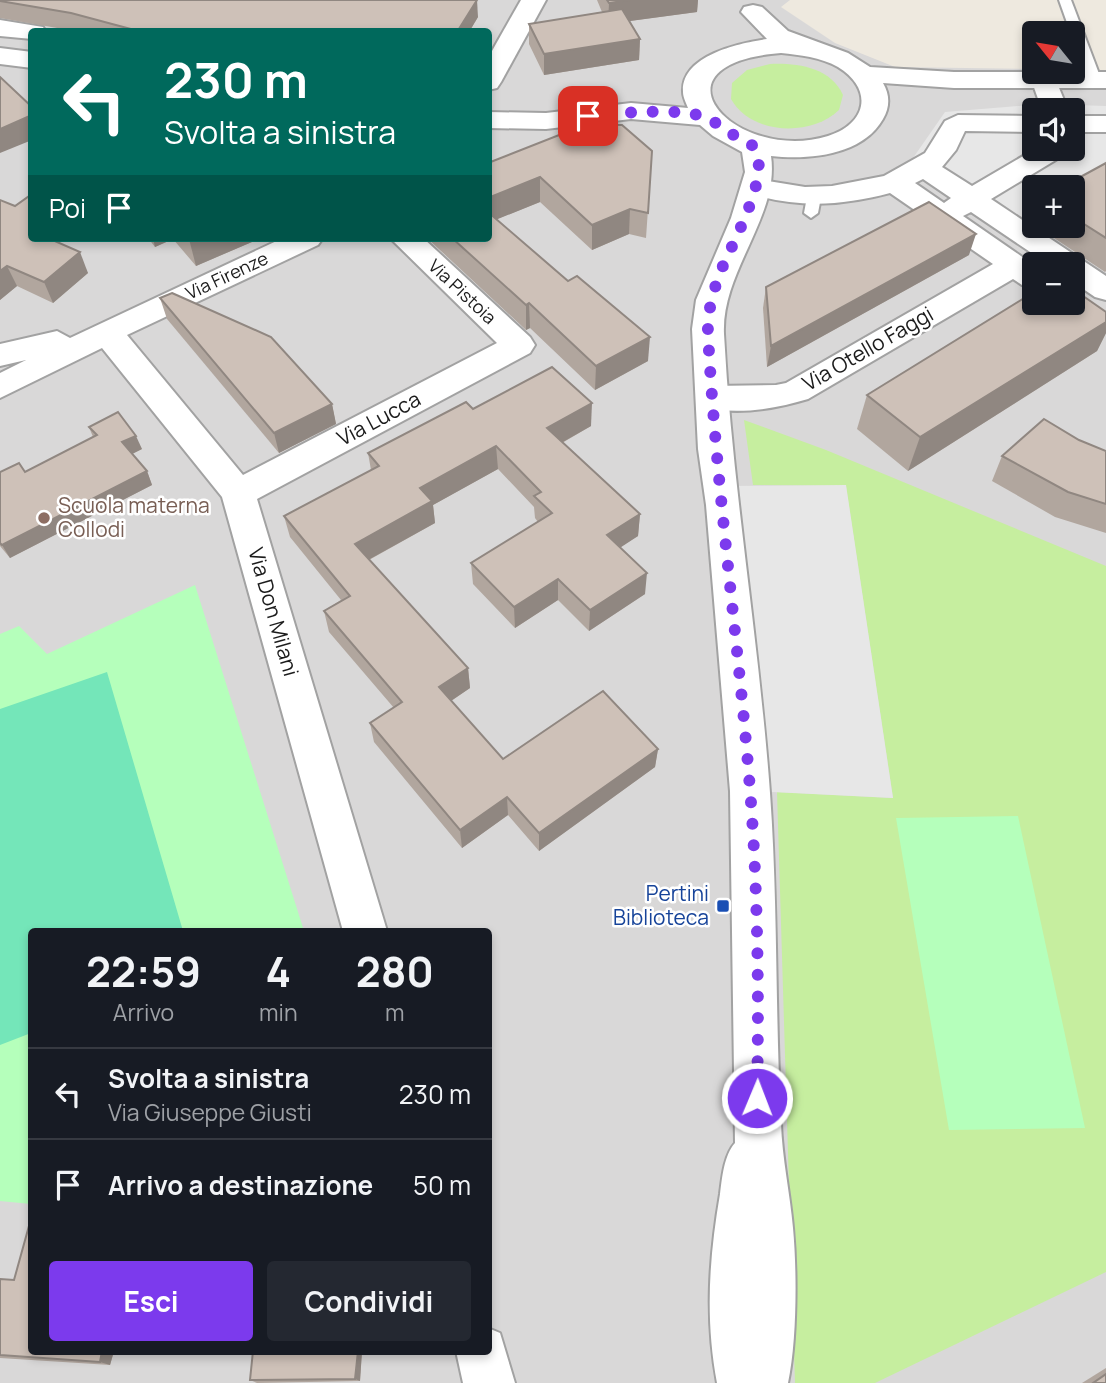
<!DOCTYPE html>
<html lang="it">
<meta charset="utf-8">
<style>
body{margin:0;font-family:Manrope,sans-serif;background:#242831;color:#f1f3f6;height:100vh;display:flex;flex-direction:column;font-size:26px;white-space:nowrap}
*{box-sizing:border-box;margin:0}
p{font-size:23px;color:#9ea1a6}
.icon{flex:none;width:38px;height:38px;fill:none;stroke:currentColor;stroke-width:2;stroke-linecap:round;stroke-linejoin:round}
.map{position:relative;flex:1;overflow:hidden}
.details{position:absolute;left:28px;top:928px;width:464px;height:427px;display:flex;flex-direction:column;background:#171b24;border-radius:7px;box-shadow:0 4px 10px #0003}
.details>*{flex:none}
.banner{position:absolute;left:28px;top:28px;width:464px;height:214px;border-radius:7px;box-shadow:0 4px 10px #0003;background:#00695c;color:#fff;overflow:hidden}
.needle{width:46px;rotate:300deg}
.controls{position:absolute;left:1022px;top:21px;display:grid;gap:14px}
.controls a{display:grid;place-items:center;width:63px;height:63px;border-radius:7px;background:#171b24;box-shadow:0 4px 10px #0003;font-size:35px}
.pin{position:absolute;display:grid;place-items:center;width:60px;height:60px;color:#fff;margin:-30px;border-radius:14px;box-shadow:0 4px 10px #0006}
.me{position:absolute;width:77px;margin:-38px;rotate:1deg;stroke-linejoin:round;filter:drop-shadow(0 0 5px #0008)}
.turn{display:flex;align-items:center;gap:24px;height:147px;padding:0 21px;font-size:32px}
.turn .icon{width:91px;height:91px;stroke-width:2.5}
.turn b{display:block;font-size:49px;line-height:60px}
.then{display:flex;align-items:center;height:66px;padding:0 21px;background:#0003;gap:14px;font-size:26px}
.eta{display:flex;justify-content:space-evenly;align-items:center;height:119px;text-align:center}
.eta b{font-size:42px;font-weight:700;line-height:49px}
.action{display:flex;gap:14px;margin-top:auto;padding:14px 21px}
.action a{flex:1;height:80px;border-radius:7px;background:#7c3aed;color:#fff;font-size:28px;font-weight:700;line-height:80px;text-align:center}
.action a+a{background:#242831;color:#f1f3f6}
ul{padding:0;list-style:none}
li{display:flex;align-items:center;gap:21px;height:91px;padding:0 21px;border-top:2px solid #363941}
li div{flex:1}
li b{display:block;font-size:26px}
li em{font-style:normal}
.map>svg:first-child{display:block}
.residential{fill:#d9d8d8;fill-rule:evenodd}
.grass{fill:#c6ee9f}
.park{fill:#b5ffbb}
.pitch{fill:#74e6b9}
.parking{fill:#e7e7e7;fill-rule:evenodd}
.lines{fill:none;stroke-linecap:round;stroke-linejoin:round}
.service-casing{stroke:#a2a2a2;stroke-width:4}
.minor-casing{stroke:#a2a2a2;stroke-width:4}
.tertiary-casing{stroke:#a2a2a2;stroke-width:4}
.service{fill:#fff;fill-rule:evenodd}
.minor{fill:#fff;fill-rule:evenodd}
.tertiary{fill:#fff;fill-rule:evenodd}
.wall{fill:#b1a69e}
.shaded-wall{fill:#908781}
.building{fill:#cec1b8;stroke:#908781;stroke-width:2}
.route{stroke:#7c3aed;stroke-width:12;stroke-dasharray:0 21.6}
.education-dot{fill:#8d6e63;stroke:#fff;stroke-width:2.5}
.transit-dot{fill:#1a4fb4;stroke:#fff;stroke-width:2.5}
.labels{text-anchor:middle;stroke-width:5;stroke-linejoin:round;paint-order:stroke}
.far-street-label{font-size:18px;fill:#1b1b1b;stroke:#fff}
.street-label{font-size:21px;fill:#1b1b1b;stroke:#fff}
.education-label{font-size:21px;fill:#785e54;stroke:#fff;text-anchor:start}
.transit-label{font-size:21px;fill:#164399;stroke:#fff;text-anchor:end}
</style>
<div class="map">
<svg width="1106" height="1383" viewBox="0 0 1106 1383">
<rect width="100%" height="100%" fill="#eee9df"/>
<path class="residential" d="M0,0H790L781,7L835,43L895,67L1034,69V72L1106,70V1383H0ZM32,32H488V238H32ZM1034,110H1073V149H1034ZM1034,187H1073V226H1034ZM1034,264H1073V303H1034ZM32,931H488V1351H32Z"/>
<g class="grass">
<path d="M770,64C797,63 830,67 843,95L839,110C811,137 751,135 731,99L732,83L747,70Z"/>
<polygon points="744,420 826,450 1106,566 1106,1272 875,1383 795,1383 777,792 893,798 846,486 753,485"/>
</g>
<g class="park">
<polygon points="195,585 304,931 32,931 31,1204 0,1201 0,634 19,626 47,654"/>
<polygon points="1018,816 1085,1128 949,1130 896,818"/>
</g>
<polygon class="pitch" points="107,672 183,931 32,931 31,1033 0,1045 0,709"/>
<g class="parking">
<path d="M1044,104L1106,106V169L1073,187H1034V209L1014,221L913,158L945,112ZM1034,110H1073V149H1034Z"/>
<polygon points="846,485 893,798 750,791 720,486"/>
</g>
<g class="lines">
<defs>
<g id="service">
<polygon points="1059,0 1071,0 1101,79 1099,82 1089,82 1087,79"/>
<polygon points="814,193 821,197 818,213 811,218 804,213 807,197"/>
</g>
<g id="minor">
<polygon points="521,0 546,0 501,82 497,88 488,90 488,58"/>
<polygon points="0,20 43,27 46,32 32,32 32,39 0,36"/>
<polygon points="1046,72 1053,73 1068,110 1042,110 1031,79 1035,73"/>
<path d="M958,115L1034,116V132L965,131L956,150L942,167L972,186L1035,149H1068L1064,155L991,199L1106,276V300L1095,297L1073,282V264H1048L971,212L963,216L1034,265V288L1022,285L1013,279L808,399C775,409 734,416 700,406L696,398L700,390L712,386L776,385L786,383L993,264L890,193C845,205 803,208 758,196L754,190L758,184L768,181L805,187L832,186L884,176L925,153L945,121ZM923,179L951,198L944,203L915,183Z"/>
<rect x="1073" y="116" width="33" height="16"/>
<polygon points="283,238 323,238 318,245 127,335 243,475 497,343 390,238 423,238 530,337 535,345 530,353 257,499 387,931 343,931 222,497 102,348 0,398 0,373 26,360 0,366 0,344 57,331 70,338"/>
<polygon points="488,1328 500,1333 515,1383 463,1383 456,1351 488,1351"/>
</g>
<g id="tertiary">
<path d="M753,5L762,7L788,31L848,53L870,67L954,72H1106V88H954L883,83C890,95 890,107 883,119C862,156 808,160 771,156C780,216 721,271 724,334C732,487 759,639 770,793C778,903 775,1013 781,1123C782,1158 790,1193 793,1228C797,1271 797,1341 788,1383H717C705,1319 709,1258 720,1194C722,1178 724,1155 735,1143L730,791L706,505L698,449L692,329L696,300L731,218L745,172L742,152L713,136L700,125L631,119L546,129L488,128V112L546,113L631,103L688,108C686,103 683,97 683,92C681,55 740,43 767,39L741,12L744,7ZM781,53C800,55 820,57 838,67C874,89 867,124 828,136C736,164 642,64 781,53Z"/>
<polygon points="0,48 32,52 32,68 0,64"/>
</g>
</defs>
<use href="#service" class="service-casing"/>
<use href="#minor" class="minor-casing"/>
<use href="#tertiary" class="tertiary-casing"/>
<use href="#service" class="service"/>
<use href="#minor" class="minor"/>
<use href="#tertiary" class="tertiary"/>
</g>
<g class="wall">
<polygon points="0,0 478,17 469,32 80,32 0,18"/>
<polygon points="597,0 698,0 697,12 629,21 640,39 639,60 544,75 529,44 529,24 602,12"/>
<polygon points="652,151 646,238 629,234 592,250 540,202 497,219 648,361 595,390 530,328 526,330 427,238 488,238 488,163"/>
<polygon points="1106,163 1106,271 1105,272 1036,226 1073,226 1073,187"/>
<polygon points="0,200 59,243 88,273 53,303 17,286 0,300"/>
<polygon points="148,238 261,238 196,266 173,239 155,247"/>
<polygon points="969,255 767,367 763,308 766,287"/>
<polygon points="160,298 332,404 336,424 279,453 167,319"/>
<polygon points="1106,312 1106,333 1097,351 908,471 857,429 867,395"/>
<polygon points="473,409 591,426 562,443 640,514 638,536 620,547 645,594 589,631 558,600 515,628 473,584 471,563 538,522 535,518 534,507 498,469 433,505 435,523 369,560 468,668 470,688 451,701 503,759 658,749 655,767 539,851 508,815 462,848 374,742 370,723 394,708 329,632 324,611 341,600 290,537 284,516 371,470 368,453"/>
<polygon points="89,427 142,449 132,454 147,471 152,485 10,558 0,546 0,472 25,472 93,437"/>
<polygon points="1079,440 1106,451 1106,533 1055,517 992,481 1002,456"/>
<polygon points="0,1279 114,1351 110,1365 0,1358"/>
<polygon points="253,1351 362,1351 360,1381 257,1383 250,1380"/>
<polygon points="1106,1368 1106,1383 1082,1383"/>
</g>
<g class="shaded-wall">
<polygon points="477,0 478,17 469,32 457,32"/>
<polygon points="630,0 698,0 697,12 608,24 609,3"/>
<polygon points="640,39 639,60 544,75 544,54"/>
<polygon points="32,115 32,140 0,153 0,129"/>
<polygon points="540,177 540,202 488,223 488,198"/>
<polygon points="630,209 629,234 592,250 592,225"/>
<polygon points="976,234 969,255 767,367 771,346"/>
<polygon points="39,238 65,238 45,254"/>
<polygon points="153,238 172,238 173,239 155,247"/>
<polygon points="192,238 261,238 196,266 189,239"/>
<polygon points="80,252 88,273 53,303 44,282"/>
<polygon points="7,266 17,286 0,300 0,271"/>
<polygon points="529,303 530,328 526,330 526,305"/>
<polygon points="1106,322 1106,333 1097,351 908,471 920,437"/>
<polygon points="650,337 648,361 595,390 596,366"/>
<polygon points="592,403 591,426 547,451 547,428"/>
<polygon points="332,404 336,424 279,453 274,433"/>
<polygon points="136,436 142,449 128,456 122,442"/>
<polygon points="496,446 498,469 433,505 435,523 359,565 355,544 420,488"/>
<polygon points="147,471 152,485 10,558 2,545"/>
<polygon points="640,514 638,536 606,557 607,535"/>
<polygon points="647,573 645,594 589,631 590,610"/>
<polygon points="558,579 558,600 515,628 514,607"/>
<polygon points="468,668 470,688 442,707 439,687"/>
<polygon points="658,749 655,767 539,851 539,833"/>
<polygon points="507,797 508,815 462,848 460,830"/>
<polygon points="102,1351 114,1351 110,1365 100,1362"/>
<polygon points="358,1351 362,1351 360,1381 355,1379"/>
</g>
<g class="building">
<polygon points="0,0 477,0 457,32 142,32 71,13 0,1"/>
<polygon points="607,0 630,0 609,3"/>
<polygon points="622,9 640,39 544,54 529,24"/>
<polygon points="0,77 32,107 32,115 0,129"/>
<polygon points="587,124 622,125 652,151 648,213 630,209 592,225 540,177 488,198 488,163"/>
<polygon points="1106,163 1106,238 1073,217 1073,187 1062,187"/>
<polygon points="32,194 32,238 48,238 80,252 44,282 7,266 0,271 0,200 15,206"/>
<polygon points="929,202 976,234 771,346 766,287"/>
<polygon points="488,212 568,281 577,276 650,337 596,366 529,303 526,305 452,238 488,238"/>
<polygon points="1073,289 1106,312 1106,322 920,437 867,395 1034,292 1034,303 1073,303"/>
<polygon points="172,293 271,337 332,404 274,433 160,298"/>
<polygon points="552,367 592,403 547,428 640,514 607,535 647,573 590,610 558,579 514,607 471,563 552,513 534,496 541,492 496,446 420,488 432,501 355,544 468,668 439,687 503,759 603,691 658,749 539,833 507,797 460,830 370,723 402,702 324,611 350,596 284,516 379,466 368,453 466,402 473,409"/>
<polygon points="118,412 136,436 122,442 147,471 2,545 0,543 0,472 19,463 25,472 97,435 89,427"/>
<polygon points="1044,419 1079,440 1106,451 1106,504 1068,492 1002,456"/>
<polygon points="32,1215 32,1351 102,1351 100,1362 0,1355 0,1279 14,1280"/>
<polygon points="253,1351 358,1351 355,1379 250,1380"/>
<polygon points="1106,1374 1106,1383 1093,1383"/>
</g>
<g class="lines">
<path class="route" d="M588,116C617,113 681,107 708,118C715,121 720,128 726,131C736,137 749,139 755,149C771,177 731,245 720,273C713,292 707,313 708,334C716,486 738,637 750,789C758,892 759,996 757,1098"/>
</g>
<circle class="education-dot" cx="44" cy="518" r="7"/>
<rect class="transit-dot" x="716" y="899" width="14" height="14" rx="3.5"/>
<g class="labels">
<g class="far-street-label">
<text transform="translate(227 276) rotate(-25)" y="6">Via Firenze</text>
<text transform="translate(462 292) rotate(43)" y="6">Via Pistoia</text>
</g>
<g class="street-label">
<text transform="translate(868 349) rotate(-30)" y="7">Via Otello Faggi</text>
<text transform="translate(379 419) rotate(-28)" y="7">Via Lucca</text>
<text transform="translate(273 612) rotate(74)" y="7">Via Don Milani</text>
</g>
<g class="education-label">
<text x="58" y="513">Scuola materna<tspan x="58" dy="24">Collodi</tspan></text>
</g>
<g class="transit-label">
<text x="709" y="901">Pertini<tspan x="709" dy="24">Biblioteca</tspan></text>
</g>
</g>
</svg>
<div class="controls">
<a><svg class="needle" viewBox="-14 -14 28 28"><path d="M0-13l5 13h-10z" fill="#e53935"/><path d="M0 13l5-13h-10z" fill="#9ea1a6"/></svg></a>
<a><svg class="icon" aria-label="sound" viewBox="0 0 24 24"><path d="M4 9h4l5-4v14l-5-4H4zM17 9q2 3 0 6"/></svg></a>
<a>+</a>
<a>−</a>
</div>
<div class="pin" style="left:588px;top:116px;background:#d93025"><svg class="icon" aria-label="arrive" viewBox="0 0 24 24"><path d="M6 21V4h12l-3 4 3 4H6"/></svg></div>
<svg class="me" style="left:757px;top:1098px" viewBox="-20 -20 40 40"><circle r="17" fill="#7c3aed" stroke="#fff" stroke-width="3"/><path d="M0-11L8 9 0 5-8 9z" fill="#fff"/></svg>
<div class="banner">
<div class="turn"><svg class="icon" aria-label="left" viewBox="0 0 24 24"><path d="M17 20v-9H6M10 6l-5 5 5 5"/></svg><div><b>230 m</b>Svolta a sinistra</div></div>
<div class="then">Poi<svg class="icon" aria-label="arrive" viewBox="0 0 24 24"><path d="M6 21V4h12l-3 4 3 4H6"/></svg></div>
</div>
<section class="details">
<div class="eta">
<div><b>22:59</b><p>Arrivo</p></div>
<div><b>4</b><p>min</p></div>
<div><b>280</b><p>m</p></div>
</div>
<ul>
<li><svg class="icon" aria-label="left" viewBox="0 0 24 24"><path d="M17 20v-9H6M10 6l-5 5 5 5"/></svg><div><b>Svolta a sinistra</b><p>Via Giuseppe Giusti</p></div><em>230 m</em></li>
<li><svg class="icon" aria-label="arrive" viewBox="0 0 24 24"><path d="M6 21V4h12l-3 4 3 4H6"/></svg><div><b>Arrivo a destinazione</b></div><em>50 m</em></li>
</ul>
<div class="action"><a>Esci</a><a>Condividi</a></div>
</section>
</div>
